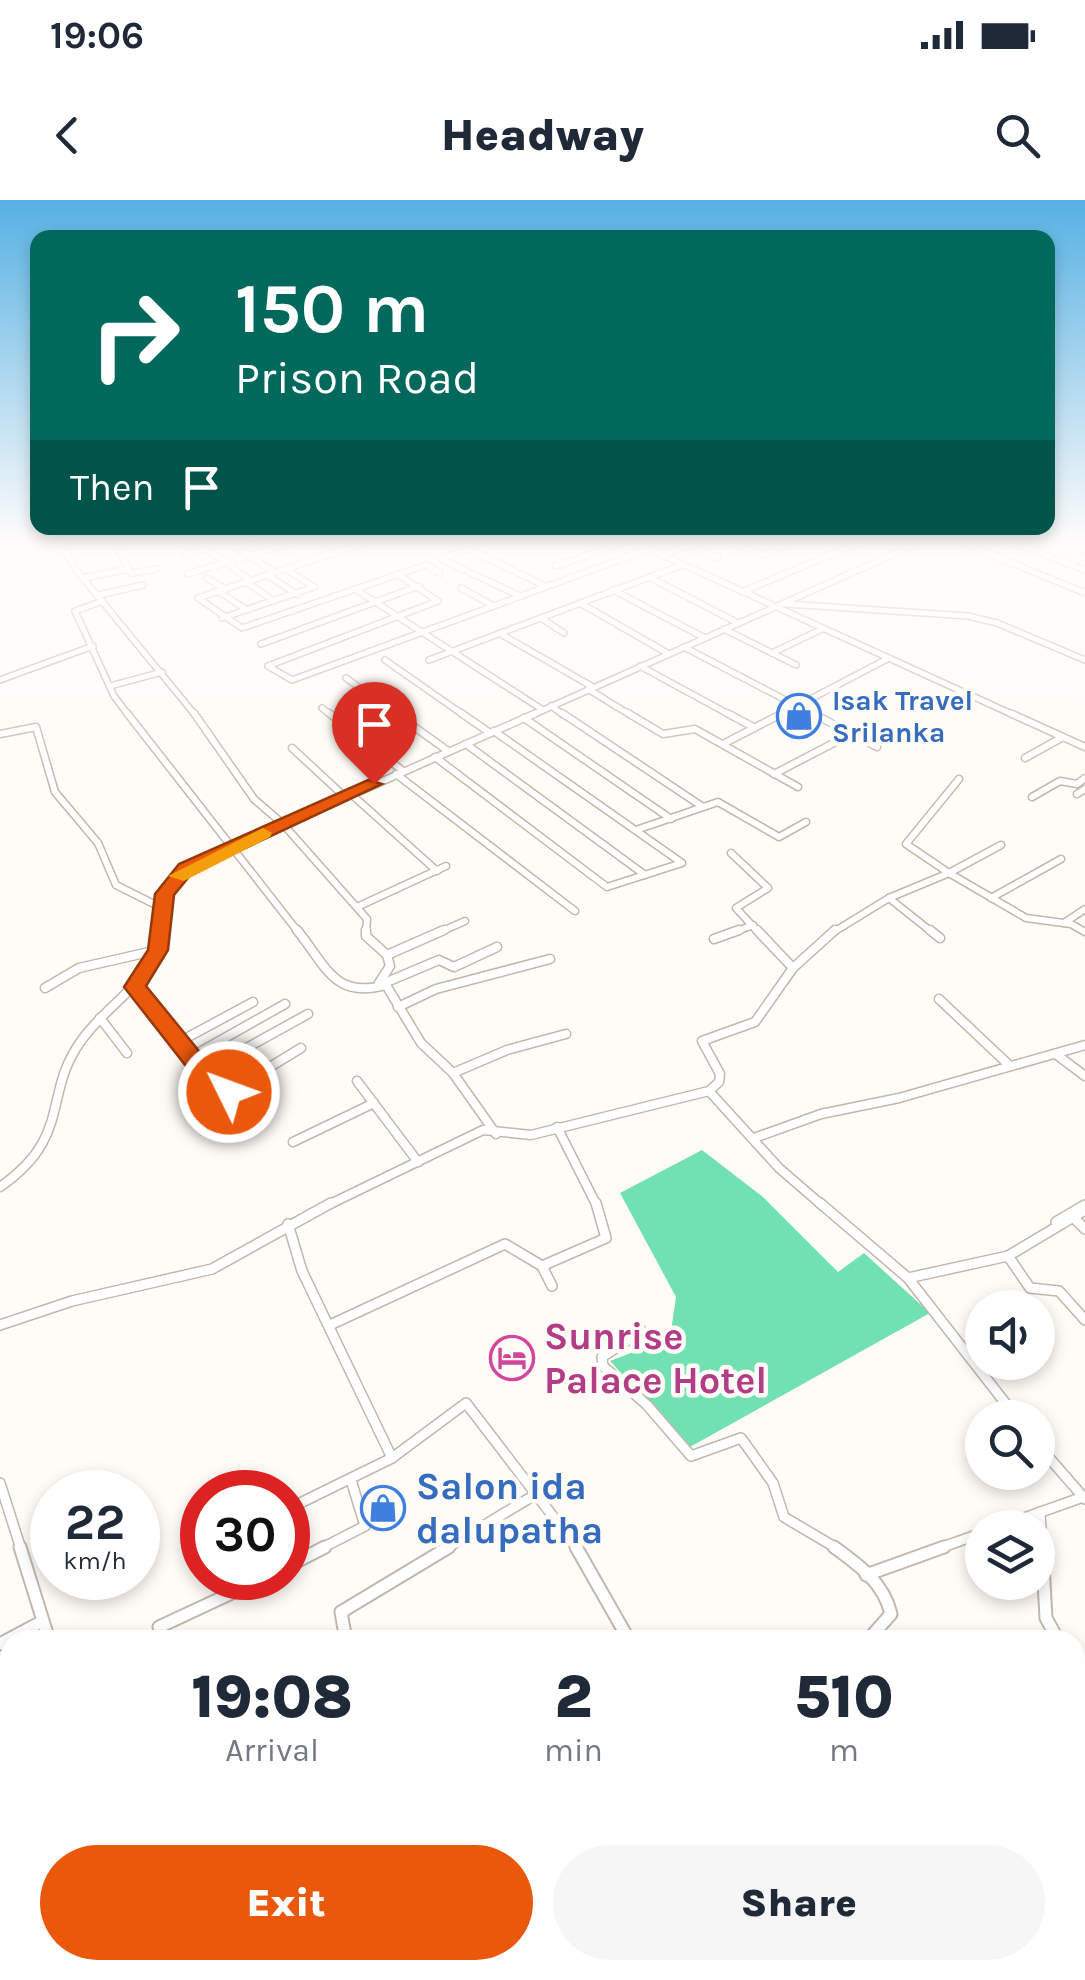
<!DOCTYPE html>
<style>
body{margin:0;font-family:Karla,sans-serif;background:#f6f6f7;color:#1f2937;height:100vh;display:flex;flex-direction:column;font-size:38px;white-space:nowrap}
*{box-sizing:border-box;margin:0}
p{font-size:32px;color:#747a83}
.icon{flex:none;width:55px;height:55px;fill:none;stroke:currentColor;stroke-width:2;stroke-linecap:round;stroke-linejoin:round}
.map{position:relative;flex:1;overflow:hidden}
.details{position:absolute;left:0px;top:1430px;width:1085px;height:350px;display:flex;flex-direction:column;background:#fff;border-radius:30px 30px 0 0;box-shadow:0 5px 15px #0003}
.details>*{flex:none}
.top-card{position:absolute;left:30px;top:30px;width:1025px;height:305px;border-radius:20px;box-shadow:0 5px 15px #0003;background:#00695c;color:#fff;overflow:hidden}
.fabs{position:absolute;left:965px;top:1090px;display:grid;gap:20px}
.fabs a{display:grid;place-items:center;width:90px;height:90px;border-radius:50%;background:#fff;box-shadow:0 5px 15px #0003;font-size:50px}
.speed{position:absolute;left:30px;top:1270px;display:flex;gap:20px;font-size:50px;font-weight:700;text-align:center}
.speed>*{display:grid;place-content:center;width:130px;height:130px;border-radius:50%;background:#fff;box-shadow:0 5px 15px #0003;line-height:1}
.speed small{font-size:25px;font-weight:400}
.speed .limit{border:15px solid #d22;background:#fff;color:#111}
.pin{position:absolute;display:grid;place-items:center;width:85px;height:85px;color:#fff;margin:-102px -42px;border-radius:50% 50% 50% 0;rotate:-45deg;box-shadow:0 0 10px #0007}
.pin .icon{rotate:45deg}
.me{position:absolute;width:110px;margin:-55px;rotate:312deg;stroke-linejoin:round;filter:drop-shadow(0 0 8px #0008)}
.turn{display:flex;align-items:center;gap:35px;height:210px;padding:0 40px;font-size:45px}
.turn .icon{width:130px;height:130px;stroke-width:2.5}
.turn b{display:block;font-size:70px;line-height:85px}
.then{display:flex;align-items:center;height:95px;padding:0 40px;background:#0003;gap:20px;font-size:38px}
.eta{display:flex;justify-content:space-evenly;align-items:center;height:170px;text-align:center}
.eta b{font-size:60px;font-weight:800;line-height:70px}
.action{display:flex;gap:20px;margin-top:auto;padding:20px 40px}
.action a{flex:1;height:115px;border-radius:60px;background:#ea580c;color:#fff;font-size:40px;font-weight:800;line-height:115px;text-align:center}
.action a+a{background:#f6f6f7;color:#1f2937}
.status{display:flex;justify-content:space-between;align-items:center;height:70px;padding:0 50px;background:#fff;direction:ltr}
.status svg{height:28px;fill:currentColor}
header{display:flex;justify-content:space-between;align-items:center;height:130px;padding:0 40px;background:#fff;font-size:45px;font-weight:800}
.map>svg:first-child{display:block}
.green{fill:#72e1b1}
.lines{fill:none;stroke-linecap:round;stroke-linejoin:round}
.minor-far4-casing{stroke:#c0b8af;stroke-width:8}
.minor-far3-casing{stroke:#c0b8af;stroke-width:9}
.minor-far2-casing{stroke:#c0b8af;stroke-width:11}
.minor-far1-casing{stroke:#c0b8af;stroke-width:12}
.minor-casing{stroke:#c0b8af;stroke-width:15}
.minor-far4{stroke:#fff;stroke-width:5}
.minor-far3{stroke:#fff;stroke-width:6}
.minor-far2{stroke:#fff;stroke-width:8}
.minor-far1{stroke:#fff;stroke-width:9}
.minor{stroke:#fff;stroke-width:11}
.route{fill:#ea580c;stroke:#983908;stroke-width:2.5}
.slow{fill:#f59e0b}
.labels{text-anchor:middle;stroke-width:9;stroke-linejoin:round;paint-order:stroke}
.far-shop-label{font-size:28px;font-weight:bold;fill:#366cbe;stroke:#fffbf7;text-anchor:start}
.near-hotel-label{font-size:38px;font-weight:bold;fill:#b23c85;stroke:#fffbf7;text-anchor:start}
.near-shop-label{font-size:38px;font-weight:bold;fill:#366cbe;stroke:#fffbf7;text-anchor:start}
</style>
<div class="status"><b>19:06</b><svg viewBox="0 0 49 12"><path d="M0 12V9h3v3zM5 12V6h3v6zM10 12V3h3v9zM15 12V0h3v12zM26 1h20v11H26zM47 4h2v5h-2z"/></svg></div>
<header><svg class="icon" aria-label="back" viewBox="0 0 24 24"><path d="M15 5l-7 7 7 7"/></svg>Headway<svg class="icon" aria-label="search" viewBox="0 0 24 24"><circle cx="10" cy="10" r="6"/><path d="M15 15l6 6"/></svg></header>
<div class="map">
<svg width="1085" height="1780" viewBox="0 0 1085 1780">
<rect width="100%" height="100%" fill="#fffbf7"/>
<polygon class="green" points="702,950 763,997 838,1072 864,1053 930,1113 690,1247 610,1161 670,1138 676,1097 620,993"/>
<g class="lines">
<defs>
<g id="minor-far4">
<polyline points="59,342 77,371 196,516"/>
<polyline points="114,342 131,373 156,369"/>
<polyline points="325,342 340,351"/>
<polyline points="367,342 198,398 242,428 426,365 440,373"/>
<polyline points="634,342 1016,516"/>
<polyline points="731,342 762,355 794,342"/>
<polyline points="961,342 1085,393"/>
<polyline points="1012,342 1085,370"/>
<polyline points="1063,342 1085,350"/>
<polyline points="229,343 274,372"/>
<polyline points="690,345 718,358"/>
<polyline points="185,354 206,349 250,380"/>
<polyline points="661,355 697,342"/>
<polyline points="556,366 625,342"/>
<polyline points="286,369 314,387"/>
<polyline points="188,374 293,342"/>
<polyline points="397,374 438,401 268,466 292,480 649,349"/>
<polyline points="267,375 297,394"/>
<polyline points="649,377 738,423"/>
<polyline points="83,378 129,369"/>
<polyline points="207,378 225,389"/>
<polyline points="246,382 274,401"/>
<polyline points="461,388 492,405"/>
<polyline points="355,389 543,510"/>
<polyline points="613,390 705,438"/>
<polyline points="218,391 247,410"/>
<polyline points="742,392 861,342"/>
<polyline points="99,395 143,385"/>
<polyline points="518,395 441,359 469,349 545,386"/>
<polyline points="103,401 75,411 114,496 129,516"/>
<polyline points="580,403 667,453"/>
<polyline points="787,404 968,416 997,423 1085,460"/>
<polyline points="222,418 314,387"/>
<polyline points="541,418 564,433"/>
<polyline points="724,429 796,465"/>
<polyline points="499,433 593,487"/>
<polyline points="261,444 419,386"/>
<polyline points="684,447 816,516"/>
<polyline points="772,453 822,429"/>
<polyline points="385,460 465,516"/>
<polyline points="429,460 682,365"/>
<polyline points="640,466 732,516"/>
<polyline points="346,478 399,516"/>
<polyline points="0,480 93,446"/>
<polyline points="110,486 162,472"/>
<polyline points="588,489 632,516"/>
<polyline points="551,506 565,516"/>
<polyline points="322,508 332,516"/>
<polyline points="530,516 921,342"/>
<polyline points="778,516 887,459"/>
</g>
<g id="minor-far3">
<polyline points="127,513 299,733"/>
<polyline points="194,513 254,599 283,624 367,719 366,733"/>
<polyline points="329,513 403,571"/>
<polyline points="395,513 448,551"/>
<polyline points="461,513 490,533"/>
<polyline points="562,513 703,607"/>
<polyline points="628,513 663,534 695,529 798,587"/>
<polyline points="727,513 755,528"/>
<polyline points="812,513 877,547"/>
<polyline points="1010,513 1085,547"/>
<polyline points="524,518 671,619"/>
<polyline points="0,534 36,527 55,592 98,643 116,685 162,708"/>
<polyline points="466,544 645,675"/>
<polyline points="723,544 783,513"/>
<polyline points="292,548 345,597"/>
<polyline points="435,557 607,687 682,663 494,531"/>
<polyline points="1025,558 1063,537"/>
<polyline points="396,574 575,711"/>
<polyline points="774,574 851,534"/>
<polyline points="959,579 906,644 949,673 1001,645"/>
<polyline points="351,594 437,671"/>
<polyline points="1077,594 1085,589"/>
<polyline points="1032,597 1060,581 1077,584 1085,578"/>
<polyline points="636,630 718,602 779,637 806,622"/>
<polyline points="731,653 768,688 736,708 759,733"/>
<polyline points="889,698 933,733"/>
<polyline points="991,698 1061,659"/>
<polyline points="357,707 446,666"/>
<polyline points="1064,723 1085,709"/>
<polyline points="162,733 170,690 185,669 536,513"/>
<polyline points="438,733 465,721"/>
<polyline points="732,733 753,725"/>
<polyline points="832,733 889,698 949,673 1026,718 1071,724 1085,732"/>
</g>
<g id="minor-far2">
<path d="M297,730C327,767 334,799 386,785L421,843L453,873L496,934"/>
<polyline points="366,730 366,736 387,755 390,766 379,783"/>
<polyline points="757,730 793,768"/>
<polyline points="930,730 940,738"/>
<polyline points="714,739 739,730"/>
<polyline points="387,755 444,730"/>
<polyline points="382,784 439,760 454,767 497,747"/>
<polyline points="135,787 219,892 229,892 301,848"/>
<polyline points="45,788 79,768 158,750"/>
<polyline points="939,799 1010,866"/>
<polyline points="398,807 436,789 550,759"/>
<polyline points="100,818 127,853"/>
<polyline points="179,842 253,802"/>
<polyline points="1057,855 1085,876"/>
<polyline points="191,857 285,804"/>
<polyline points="203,872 308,814"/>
<polyline points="453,873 507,850 566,834"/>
<polyline points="357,881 418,962"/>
<polyline points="709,891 719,882 720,874 702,841 755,822 793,768 835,730"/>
<polyline points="557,927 597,1006"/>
<polyline points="754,938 821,914 899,898 1085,845"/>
<polyline points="293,942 374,903"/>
<path d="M0,987C73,936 42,895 81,841C109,801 154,783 162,730"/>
<polyline points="326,1006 483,930 531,935 709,891 779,968 823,1006"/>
</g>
<g id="minor-far1">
<polyline points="820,1003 908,1078 1017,1218"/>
<polyline points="1074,1018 1085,1029"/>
<polyline points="1056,1022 1085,1005"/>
<polyline points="288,1024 302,1071 392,1258 466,1203 578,1349"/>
<polyline points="1008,1056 1030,1088 1059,1091 1085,1120"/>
<polyline points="908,1078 1008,1056 1085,1010"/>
<polyline points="552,1086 542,1066 606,1038 596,1003"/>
<polyline points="0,1125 72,1101 212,1069 331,1003"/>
<polyline points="330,1125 505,1044 542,1066"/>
<polyline points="642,1131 602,1157 603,1166 647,1205 691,1256 741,1238 773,1283 784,1317 838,1349"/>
<polyline points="1038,1245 1085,1299"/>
<polyline points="0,1283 21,1349"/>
<polyline points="288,1309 392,1258"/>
<polyline points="1040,1312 1042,1349"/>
<polyline points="996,1328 1083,1297"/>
<polyline points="320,1349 365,1326 351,1280"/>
<polyline points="445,1349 538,1293"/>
<polyline points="937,1349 982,1333"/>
</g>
<g id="minor">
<polyline points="20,1347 49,1440"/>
<polyline points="576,1347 629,1440"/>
<path d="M834,1347C859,1365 884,1383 891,1414L868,1440"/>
<polyline points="1042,1347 1046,1418 1058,1440"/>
<polyline points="288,1366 325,1347"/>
<polyline points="866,1375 944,1347"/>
<polyline points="159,1427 264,1378"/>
<polyline points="346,1440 341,1412 449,1347"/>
<polyline points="0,1444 41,1422"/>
<polyline points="1075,1470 1085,1488"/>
<polyline points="1075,1509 1085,1502"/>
<polyline points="227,1770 231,1780"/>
<polyline points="976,1770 984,1780"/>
<polyline points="560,1780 574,1770"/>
<polyline points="831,1780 844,1770"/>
</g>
</defs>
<use href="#minor-far4" class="minor-far4-casing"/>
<use href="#minor-far3" class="minor-far3-casing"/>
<use href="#minor-far2" class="minor-far2-casing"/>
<use href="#minor-far1" class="minor-far1-casing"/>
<use href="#minor" class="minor-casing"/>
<use href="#minor-far4" class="minor-far4"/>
<use href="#minor-far3" class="minor-far3"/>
<use href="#minor-far2" class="minor-far2"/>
<use href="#minor-far1" class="minor-far1"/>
<use href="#minor" class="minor"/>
</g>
<linearGradient id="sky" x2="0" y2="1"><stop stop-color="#56b1e3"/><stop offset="0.58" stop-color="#fffdfb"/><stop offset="1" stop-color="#fffdfb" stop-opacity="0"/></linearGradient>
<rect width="1085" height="591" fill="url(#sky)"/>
<polygon class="route" points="368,580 382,584 192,673 174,695 168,750 146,786 225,883 237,886 240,892 229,901 211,898 124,787 148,750 155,694 179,664"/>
<polygon class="slow" points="263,628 272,633 270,637 184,681 168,676"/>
<defs>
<symbol id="shop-ring" viewBox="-11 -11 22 22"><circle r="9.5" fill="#fffbf7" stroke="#3f7fe0" stroke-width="1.5"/><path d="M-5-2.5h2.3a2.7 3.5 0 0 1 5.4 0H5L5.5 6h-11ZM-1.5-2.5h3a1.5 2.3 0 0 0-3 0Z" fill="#3f7fe0"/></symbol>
<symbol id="hotel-ring" viewBox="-11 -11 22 22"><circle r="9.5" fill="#fffbf7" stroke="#d1479c" stroke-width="1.5"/><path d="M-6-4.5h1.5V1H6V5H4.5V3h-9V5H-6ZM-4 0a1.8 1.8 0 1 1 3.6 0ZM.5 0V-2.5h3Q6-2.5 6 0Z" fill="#d1479c"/></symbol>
</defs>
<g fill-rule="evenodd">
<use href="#shop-ring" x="774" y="491" width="50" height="50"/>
<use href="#hotel-ring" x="487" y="1133" width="50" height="50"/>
<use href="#shop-ring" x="358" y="1283" width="50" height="50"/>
</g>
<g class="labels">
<g class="far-shop-label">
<text x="832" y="510">Isak Travel<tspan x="832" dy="32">Srilanka</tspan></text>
</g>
<g class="near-hotel-label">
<text x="544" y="1149">Sunrise<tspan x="544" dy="44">Palace Hotel</tspan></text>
</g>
<g class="near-shop-label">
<text x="416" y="1299">Salon ida<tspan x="416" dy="44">dalupatha</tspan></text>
</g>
</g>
</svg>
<div class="fabs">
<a><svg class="icon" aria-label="sound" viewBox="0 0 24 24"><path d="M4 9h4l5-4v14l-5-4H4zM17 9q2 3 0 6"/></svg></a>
<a><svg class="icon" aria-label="search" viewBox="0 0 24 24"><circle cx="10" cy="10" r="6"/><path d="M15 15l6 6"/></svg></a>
<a><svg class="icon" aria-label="layers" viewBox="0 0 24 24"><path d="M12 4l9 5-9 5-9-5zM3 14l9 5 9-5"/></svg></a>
</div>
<div class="speed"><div>22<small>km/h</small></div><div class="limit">30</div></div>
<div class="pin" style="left:374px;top:584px;background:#d93025"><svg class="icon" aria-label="arrive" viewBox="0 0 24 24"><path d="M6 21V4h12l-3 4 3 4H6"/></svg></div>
<svg class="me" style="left:229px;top:892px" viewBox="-20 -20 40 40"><circle r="17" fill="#ea580c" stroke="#fff" stroke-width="3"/><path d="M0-11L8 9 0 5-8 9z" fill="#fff"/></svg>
<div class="top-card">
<div class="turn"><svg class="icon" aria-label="right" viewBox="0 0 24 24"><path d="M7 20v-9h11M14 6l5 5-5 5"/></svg><div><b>150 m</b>Prison Road</div></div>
<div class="then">Then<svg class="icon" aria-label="arrive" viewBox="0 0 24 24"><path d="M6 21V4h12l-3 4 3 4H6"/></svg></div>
</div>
<section class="details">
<div class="eta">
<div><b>19:08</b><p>Arrival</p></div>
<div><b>2</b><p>min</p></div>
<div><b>510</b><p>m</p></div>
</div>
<div class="action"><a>Exit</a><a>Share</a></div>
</section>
</div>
